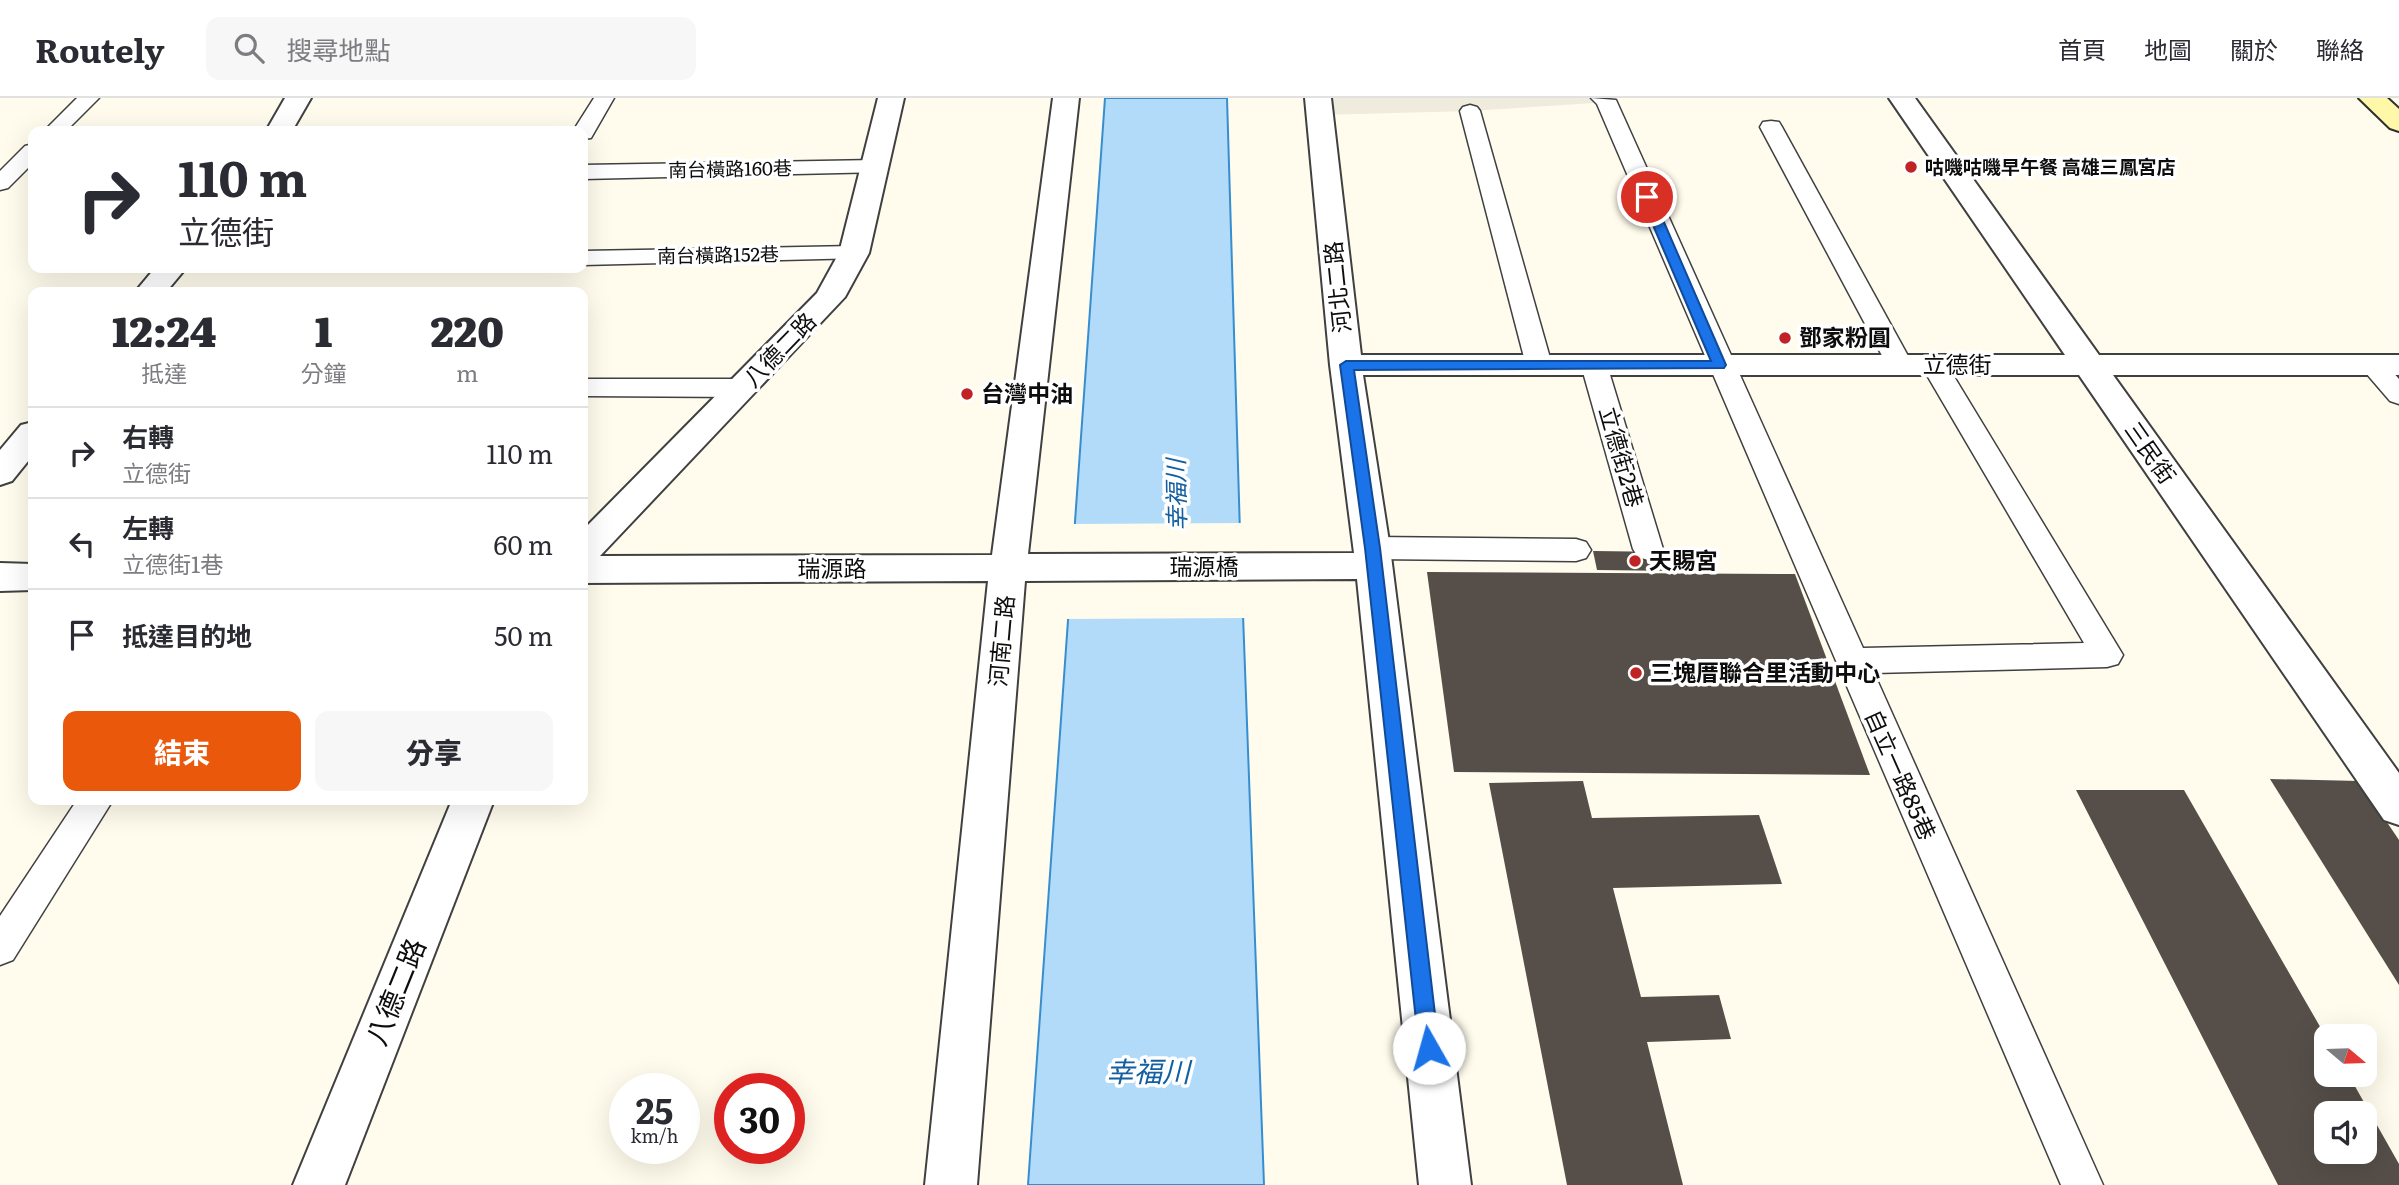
<!DOCTYPE html>
<html lang="zh-TW">
<meta charset="utf-8">
<style>
body{margin:0;font-family:Literata,"Noto Sans TC",serif;background:#f7f7f7;color:#2b2b33;height:100vh;display:flex;flex-direction:column;font-size:26px;white-space:nowrap}
*{box-sizing:border-box;margin:0}
p{font-size:23px;color:#7c7c81}
.icon{flex:none;width:38px;height:38px;fill:none;stroke:currentColor;stroke-width:2;stroke-linecap:round;stroke-linejoin:round}
.map{position:relative;flex:1;overflow:hidden}
.panel{position:absolute;left:28px;top:189px;width:560px;height:518px;display:flex;flex-direction:column;background:#fff;border-radius:14px;box-shadow:0 7px 28px #0002}
.panel>*{flex:none}
.banner{position:absolute;left:28px;top:28px;width:560px;height:147px;border-radius:14px;box-shadow:0 7px 28px #0002;background:#fff;color:#2b2b33;overflow:hidden}
.needle{width:46px;rotate:109deg}
.tools{position:absolute;left:2314px;top:926px;display:grid;gap:14px}
.tools a{display:grid;place-items:center;width:63px;height:63px;border-radius:14px;background:#fff;box-shadow:0 7px 28px #0002;font-size:35px}
.speed{position:absolute;left:609px;top:975px;display:flex;gap:14px;font-size:35px;font-weight:700;text-align:center}
.speed>*{display:grid;place-content:center;width:91px;height:91px;border-radius:50%;background:#fff;box-shadow:0 7px 28px #0002;line-height:1}
.speed small{font-size:18px;font-weight:400}
.speed .limit{border:10px solid #d22;background:#fff;color:#111}
.pin{position:absolute;display:grid;place-items:center;width:60px;height:60px;color:#fff;margin:-30px;border:4px solid #fff;border-radius:50%;box-shadow:0 2px 7px #0007}
.me{position:absolute;width:77px;margin:-38px;rotate:353deg;stroke-linejoin:round;filter:drop-shadow(0 0 5px #0008)}
.turn{display:flex;align-items:center;gap:24px;height:147px;padding:0 35px;font-size:32px}
.turn .icon{width:91px;height:91px;stroke-width:2.5}
.turn b{display:block;font-size:49px;line-height:60px}
.eta{display:flex;justify-content:space-evenly;align-items:center;height:119px;text-align:center}
.eta b{font-size:42px;font-weight:800;line-height:49px}
.action{display:flex;gap:14px;margin-top:auto;padding:14px 35px}
.action a{flex:1;height:80px;border-radius:14px;background:#ea580c;color:#fff;font-size:28px;font-weight:800;line-height:80px;text-align:center}
.action a+a{background:#f7f7f7;color:#2b2b33}
ul{padding:0;list-style:none}
li{display:flex;align-items:center;gap:21px;height:91px;padding:0 35px;border-top:2px solid #e1e1e2}
li div{flex:1}
li b{display:block;font-size:26px}
li em{font-style:normal}
header{display:flex;align-items:center;gap:42px;box-sizing:border-box;height:98px;padding:0 35px;background:#fff;border-bottom:2px solid #e1e1e2}
header strong{font-size:33px}
nav{display:flex;gap:38px;margin-inline-start:auto;font-size:24px}
.search{width:490px;height:63px;background:#f7f7f7;display:flex;align-items:center;gap:18px;box-sizing:border-box;padding:0 24px;border-radius:14px;color:#7c7c81;font-size:26px}
.map>svg:first-child{display:block}
.plaza{fill:#efebdd}
.water{fill:#b1dbf8;stroke:#368ed1;stroke-width:2}
.pier{fill:#fffced}
.building{fill:#564f49;fill-rule:evenodd}
.lines{fill:none;stroke-linecap:round;stroke-linejoin:round}
.lane-casing{stroke:#404040;stroke-width:3}
.street-casing{stroke:#404040;stroke-width:4}
.secondary-casing{stroke:#2f2f2f;stroke-width:4}
.lane{fill:#fff;fill-rule:evenodd}
.street{fill:#fff;fill-rule:evenodd}
.secondary{fill:#fff8a8;fill-rule:evenodd}
.route{fill:#1a73e8;stroke:#114b97;stroke-width:2}
.poi-dot{fill:#c12224;stroke:#fff;stroke-width:2.5}
.labels{text-anchor:middle;stroke-width:7;stroke-linejoin:round;paint-order:stroke}
.far-poi-label{font-size:19px;font-weight:bold;fill:#0d0d0d;stroke:#fff;text-anchor:start}
.far-street-label{font-size:19px;fill:#0d0d0d;stroke:#fff}
.street-label{font-size:23px;fill:#0d0d0d;stroke:#fff}
.poi-label{font-size:23px;font-weight:bold;fill:#0d0d0d;stroke:#fff;text-anchor:start}
.water-label{font-size:24px;font-style:italic;fill:#135fa2;stroke:#fff}
.near-street-label{font-size:28px;fill:#0d0d0d;stroke:#fff}
.near-water-label{font-size:28px;font-style:italic;fill:#135fa2;stroke:#fff}
</style>
<header>
<strong>Routely</strong>
<div class="search"><svg class="icon" aria-label="search" viewBox="0 0 24 24"><circle cx="10" cy="10" r="6"/><path d="M15 15l6 6"/></svg>搜尋地點</div>
<nav><a>首頁</a><a>地圖</a><a>關於</a><a>聯絡</a></nav>
</header>
<div class="map">
<svg width="2399" height="1087" viewBox="0 0 2399 1087">
<rect width="100%" height="100%" fill="#fffced"/>
<polygon class="plaza" points="1318,0 1589,0 1594,5 1470,13 1320,17"/>
<polygon class="water" points="1105,0 1227,0 1240,435 1264,1087 1028,1087"/>
<polygon class="pier" points="1243,425 1246,520 1063,521 1070,426"/>
<g class="building">
<polygon points="1593,453 1672,454 1678,473 1597,472"/>
<polygon points="1427,474 1795,476 1870,677 1454,674"/>
<polygon points="2270,681 2359,683 2399,742 2399,887"/>
<polygon points="1583,683 1592,720 1759,717 1782,786 1613,790 1641,899 1719,897 1731,941 1647,944 1683,1087 1567,1087 1489,685"/>
<path d="M2076,692H2184L2326,939V976H2348L2399,1066V1087H2278ZM2326,1015H2364V1054H2326Z"/>
</g>
<g class="lines">
<defs>
<g id="lane">
<polygon points="77,0 99,0 66,33 44,33"/>
<polygon points="594,0 614,0 591,40 583,41 583,33 573,33"/>
<polygon points="1591,0 1616,2 1863,550 2084,545 1921,267 1925,261 1934,259 1943,261 1947,267 2123,557 2118,566 2107,569 1874,575 2103,1087 2061,1087 1597,6"/>
<polygon points="1470,7 1477,9 1480,13 1552,267 1548,273 1539,275 1530,273 1526,267 1460,13 1463,9"/>
<polygon points="1771,23 1779,24 1782,29 1913,267 1909,273 1900,275 1891,273 1887,267 1760,29 1763,24"/>
<polygon points="33,46 33,65 8,90 0,92 0,73 25,48"/>
<polygon points="876,62 884,64 887,69 884,74 583,81 583,67"/>
<polygon points="854,148 862,150 866,155 862,160 583,167 583,153"/>
<polygon points="1594,259 1603,261 1607,267 1663,451 1658,459 1648,462 1638,459 1633,451 1581,267 1585,261"/>
<polygon points="2372,259 2381,261 2399,281 2399,306 2390,303 2359,267 2363,261"/>
<polygon points="743,281 752,284 756,290 752,296 743,299 583,298 583,281"/>
<polygon points="1372,439 1576,441 1586,444 1591,452 1586,460 1576,463 1372,461 1362,458 1357,450 1362,442"/>
<polygon points="77,702 113,702 13,862 0,867 0,818"/>
</g>
<g id="street">
<polygon points="285,0 311,0 292,33 266,33"/>
<polygon points="878,0 904,0 869,155 845,199 600,458 992,457 1053,0 1079,0 1028,456 1354,455 1330,267 1305,0 1331,0 1361,257 2065,257 1889,0 1915,0 2099,257 2399,257 2399,277 2113,277 2399,675 2399,727 2384,722 2079,277 1363,277 1390,450 1471,1087 1419,1087 1357,481 1025,483 977,1087 925,1087 988,483 583,485 583,432 817,195 839,155"/>
<polygon points="155,170 186,170 166,194 135,194"/>
<polygon points="33,324 33,357 12,383 0,387 0,352 21,327"/>
<polygon points="0,465 33,466 33,492 0,493"/>
<polygon points="452,702 494,702 345,1087 293,1087"/>
</g>
<polygon id="secondary" points="2359,0 2387,0 2399,11 2399,33 2390,30"/>
</defs>
<use href="#lane" class="lane-casing"/>
<use href="#street" class="street-casing"/>
<use href="#secondary" class="secondary-casing"/>
<use href="#lane" class="lane"/>
<use href="#street" class="street"/>
<use href="#secondary" class="secondary"/>
</g>
<polygon class="route" points="1647,95 1653,99 1726,267 1724,270 1354,272 1380,450 1439,950 1436,956 1429,959 1422,956 1419,950 1365,450 1340,267 1346,263 1711,263 1641,99"/>
<g class="poi-dot">
<circle cx="1911" cy="69" r="7"/>
<circle cx="1785" cy="240" r="7"/>
<circle cx="967" cy="296" r="7"/>
<circle cx="1635" cy="463" r="7"/>
<circle cx="1636" cy="575" r="7"/>
</g>
<g class="labels">
<g class="far-poi-label">
<text x="1925" y="76">咕嘰咕嘰早午餐 高雄三鳳宮店</text>
</g>
<g class="far-street-label">
<text transform="translate(730 71) rotate(-1)" y="7">南台橫路160巷</text>
<text transform="translate(718 157) rotate(-1)" y="7">南台橫路152巷</text>
</g>
<g class="street-label">
<text transform="translate(1338 189) rotate(-96)" y="8">河北二路</text>
<text transform="translate(780 252) rotate(-46)" y="8">八德二路</text>
<text x="1957" y="275">立德街</text>
<text transform="translate(2150 355) rotate(55)" y="8">三民街</text>
<text transform="translate(1621 359) rotate(74)" y="8">立德街2巷</text>
<text x="1204" y="477">瑞源橋</text>
<text x="832" y="479">瑞源路</text>
<text transform="translate(1002 543) rotate(-85)" y="8">河南二路</text>
<text transform="translate(1900 677) rotate(66)" y="8">自立一路85巷</text>
</g>
<g class="poi-label">
<text x="1799" y="248">鄧家粉圓</text>
<text x="981" y="304">台灣中油</text>
<text x="1649" y="471">天賜宮</text>
<text x="1650" y="583">三塊厝聯合里活動中心</text>
</g>
<g class="water-label">
<text transform="translate(1177 397) rotate(-91)" y="8">幸福川</text>
</g>
<g class="near-street-label">
<text transform="translate(396 894) rotate(-68)" y="10">八德二路</text>
</g>
<g class="near-water-label">
<text x="1148" y="984">幸福川</text>
</g>
</g>
</svg>
<div class="tools">
<a><svg class="needle" viewBox="-14 -14 28 28"><path d="M0-13l5 13h-10z" fill="#e53935"/><path d="M0 13l5-13h-10z" fill="#7c7c81"/></svg></a>
<a><svg class="icon" aria-label="sound" viewBox="0 0 24 24"><path d="M4 9h4l5-4v14l-5-4H4zM17 9q2 3 0 6"/></svg></a>
</div>
<div class="speed"><div>25<small>km/h</small></div><div class="limit">30</div></div>
<div class="pin" style="left:1647px;top:99px;background:#d93025"><svg class="icon" aria-label="arrive" viewBox="0 0 24 24"><path d="M6 21V4h12l-3 4 3 4H6"/></svg></div>
<svg class="me" style="left:1429px;top:950px" viewBox="-20 -20 40 40"><circle r="19" fill="#fff"/><path d="M0-13L10 11 0 6-10 11z" fill="#1a73e8"/></svg>
<div class="banner">
<div class="turn"><svg class="icon" aria-label="right" viewBox="0 0 24 24"><path d="M7 20v-9h11M14 6l5 5-5 5"/></svg><div><b>110 m</b>立德街</div></div>
</div>
<section class="panel">
<div class="eta">
<div><b>12:24</b><p>抵達</p></div>
<div><b>1</b><p>分鐘</p></div>
<div><b>220</b><p>m</p></div>
</div>
<ul>
<li><svg class="icon" aria-label="right" viewBox="0 0 24 24"><path d="M7 20v-9h11M14 6l5 5-5 5"/></svg><div><b>右轉</b><p>立德街</p></div><em>110 m</em></li>
<li><svg class="icon" aria-label="left" viewBox="0 0 24 24"><path d="M17 20v-9H6M10 6l-5 5 5 5"/></svg><div><b>左轉</b><p>立德街1巷</p></div><em>60 m</em></li>
<li><svg class="icon" aria-label="arrive" viewBox="0 0 24 24"><path d="M6 21V4h12l-3 4 3 4H6"/></svg><div><b>抵達目的地</b></div><em>50 m</em></li>
</ul>
<div class="action"><a>結束</a><a>分享</a></div>
</section>
</div>
